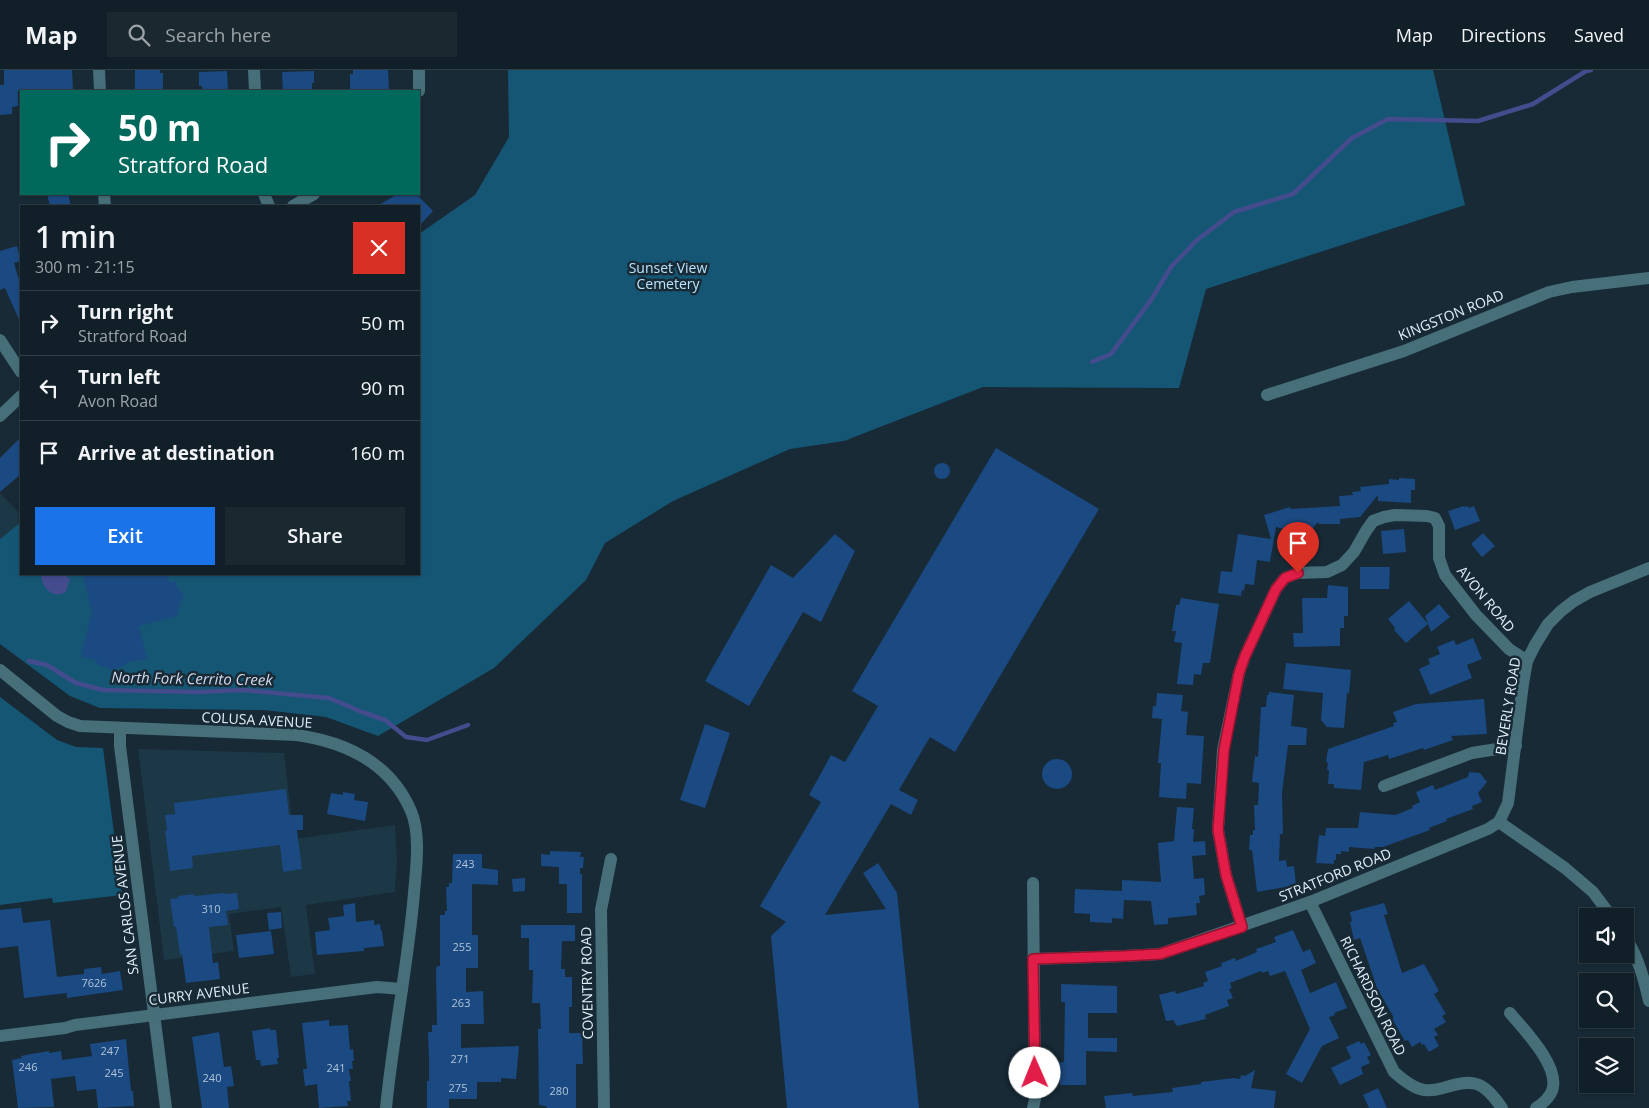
<!DOCTYPE html>
<meta charset="utf-8">
<style>
body{margin:0;font-family:"Open Sans",sans-serif;background:#1a2830;color:#f1f3f6;height:100vh;display:flex;flex-direction:column;font-size:19px;white-space:nowrap}
*{box-sizing:border-box;margin:0}
p{font-size:16px;color:#9ca3a8}
.icon{flex:none;width:28px;height:28px;fill:none;stroke:currentColor;stroke-width:2;stroke-linecap:round;stroke-linejoin:round}
.map{position:relative;flex:1;overflow:hidden}
.details{position:absolute;left:20px;top:135px;width:400px;height:370px;display:flex;flex-direction:column;background:#112028;border-radius:0px;box-shadow:0 1px 4px #0004,0 0 0 1px #303e45}
.details>*{flex:none}
.top-card{position:absolute;left:20px;top:20px;width:400px;height:105px;border-radius:0px;box-shadow:0 1px 4px #0004,0 0 0 1px #303e45;background:#00695c;color:#fff;overflow:hidden}
.fabs{position:absolute;left:1579px;top:838px;display:grid;gap:10px}
.fabs a{display:grid;place-items:center;width:55px;height:55px;border-radius:0px;background:#112028;box-shadow:0 1px 4px #0004,0 0 0 1px #303e45;font-size:25px}
.pin{position:absolute;display:grid;place-items:center;width:42px;height:42px;color:#fff;margin:-51px -21px;border-radius:50% 50% 50% 0;rotate:-45deg;box-shadow:0 0 5px #0007}
.pin .icon{rotate:45deg}
.me{position:absolute;width:55px;margin:-28px;rotate:359deg;stroke-linejoin:round;filter:drop-shadow(0 0 4px #0008)}
.turn{display:flex;align-items:center;gap:18px;height:105px;padding:0 15px;font-size:22px}
.turn .icon{width:65px;height:65px;stroke-width:2.5}
.turn b{display:block;font-size:35px;line-height:42px}
.round{display:grid;place-items:center;flex:none;width:52px;height:52px;border-radius:0px;background:#1a2830}
.summary{display:flex;align-items:center;justify-content:space-between;height:85px;padding:0 15px}
h1{font-size:30px;font-weight:600;line-height:38px}
.button{display:flex;gap:10px;margin-top:auto;padding:10px 15px}
.button a{flex:1;height:58px;border-radius:0px;background:#1a73e8;color:#fff;font-size:20px;font-weight:600;line-height:58px;text-align:center}
.button a+a{background:#1a2830;color:#f1f3f6}
ul{padding:0;list-style:none}
li{display:flex;align-items:center;gap:15px;height:65px;padding:0 15px;border-top:1px solid #303e45}
li div{flex:1}
li b{display:block;font-size:19px}
li em{font-style:normal}
header{display:flex;align-items:center;gap:30px;box-sizing:border-box;height:70px;padding:0 25px;background:#112028;border-bottom:1px solid #303e45}
header strong{font-size:24px}
nav{display:flex;gap:28px;margin-inline-start:auto;font-size:18px}
.search{width:350px;height:45px;background:#1a2830;display:flex;align-items:center;gap:12px;box-sizing:border-box;padding:0 18px;border-radius:0px;color:#9ca3a8;font-size:19px}
.map>svg:first-child{display:block}
.built{fill:#1c3746}
.green{fill:#165675}
.water{fill:#444c8d}
.lines{fill:none;stroke-linecap:round;stroke-linejoin:round}
.stream{stroke:#444c8d;stroke-width:4.5}
.building{fill:#1b4981}
.minor{stroke:#466f79;stroke-width:12}
.route-casing{stroke:#92132f;stroke-width:12}
.route{stroke:#e11d48;stroke-width:9}
.labels{text-anchor:middle;stroke-width:5;stroke-linejoin:round;paint-order:stroke}
.number-label{font-size:11px;fill:#b0c5d9}
.park-label{font-size:14px;fill:#bae3fc;stroke:#172a36}
.street-label{font-size:14px;fill:#e2eef6;stroke:#172a36}
.water-label{font-size:15px;font-style:italic;fill:#d5d9ed;stroke:#172a36}
</style>
<header>
<strong>Map</strong>
<div class="search"><svg class="icon" aria-label="search" viewBox="0 0 24 24"><circle cx="10" cy="10" r="6"/><path d="M15 15l6 6"/></svg>Search here</div>
<nav><a>Map</a><a>Directions</a><a>Saved</a></nav>
</header>
<div class="map">
<svg width="1649" height="1038" viewBox="0 0 1649 1038">
<rect width="100%" height="100%" fill="#172a36"/>
<g class="built">
<polygon points="0,423 21,445 21,452 0,469"/>
<polygon points="138,679 284,683 294,769 395,755 397,787 395,822 306,835 315,904 291,907 281,837 229,844 234,881 164,890"/>
</g>
<g class="green">
<polygon points="508,0 1433,0 1465,135 1206,219 1179,318 983,317 844,371 790,379 673,431 605,473 586,510 494,598 378,666 326,647 264,640 100,638 70,626 0,574 0,469 21,452 21,504 419,504 419,164 475,125 509,67"/>
<polygon points="0,627 57,670 76,677 103,678 122,825 53,833 52,828 0,835"/>
</g>
<path class="water" d="M41,504H66L68,508H70L66,522C53,530 41,517 41,504Z"/>
<g class="lines">
<g class="stream">
<polyline points="1092,292 1111,284 1151,230 1171,197 1197,170 1234,142 1293,124 1352,68 1388,49 1478,51 1533,34 1586,1 1591,0"/>
<polyline points="29,591 47,595 76,613 103,620 199,622 243,620 329,628 362,642 385,650 406,667 427,670 468,655"/>
</g>
</g>
<g class="building">
<polygon points="4,0 72,0 73,21 18,21 18,36 12,37 12,44 0,45 0,15 4,15"/>
<polygon points="135,0 160,0 160,3 163,3 163,21 135,21"/>
<polygon points="353,0 388,0 389,21 354,21 354,19 350,19 350,4 353,4"/>
<polygon points="227,1 228,21 202,21 202,16 199,16 199,2"/>
<polygon points="314,1 314,13 312,13 312,21 283,21 282,2"/>
<polygon points="47,124 68,124 71,136 50,136"/>
<polygon points="398,124 416,124 433,141 419,156 419,136 377,136"/>
<polygon points="17,176 21,191 14,193 21,216 21,254 5,218 0,220 0,181"/>
<polygon points="21,367 21,404 0,422 0,388"/>
<polygon points="996,378 1099,439 955,682 930,667 899,720 918,730 911,745 891,734 825,845 886,839 863,803 878,793 897,823 919,1038 787,1038 771,866 786,852 760,836 821,732 809,725 831,685 845,692 878,636 852,621"/>
<circle cx="942" cy="401" r="8"/>
<polygon points="1399,408 1415,409 1415,420 1411,420 1411,433 1378,431 1378,425 1360,447 1340,449 1340,454 1319,454 1318,452 1303,470 1294,462 1276,457 1270,492 1257,490 1254,515 1245,514 1244,521 1242,520 1241,526 1218,523 1221,501 1232,502 1238,464 1271,469 1264,445 1290,437 1291,439 1340,436 1339,426 1353,425 1352,422 1361,421 1360,417 1389,414 1389,409 1399,410"/>
<polygon points="1464,436 1465,437 1468,436 1469,438 1474,436 1480,451 1455,460 1448,441"/>
<polygon points="1404,459 1406,482 1383,484 1381,461"/>
<polygon points="1483,463 1495,476 1482,487 1471,474"/>
<polygon points="835,464 855,481 821,552 803,542 749,636 705,611 771,495 793,508"/>
<polygon points="1360,497 1390,497 1389,519 1360,519"/>
<polygon points="82,504 167,504 170,513 175,511 178,519 183,523 177,546 139,556 147,589 132,591 114,600 98,595 95,590 81,586 92,541"/>
<polygon points="1328,515 1348,517 1348,546 1344,546 1344,558 1340,558 1340,576 1294,577 1293,563 1303,563 1302,528 1327,528"/>
<polygon points="1181,528 1219,534 1210,593 1203,593 1201,605 1194,604 1193,615 1177,614 1182,573 1174,572 1176,561 1172,561 1176,535 1179,535"/>
<polygon points="1409,531 1428,554 1406,573 1394,560 1395,558 1388,549"/>
<polygon points="1439,534 1450,547 1431,562 1425,546"/>
<polygon points="1473,568 1482,589 1467,595 1472,608 1430,625 1419,599 1430,594 1428,589 1440,584 1437,577 1454,570 1456,575"/>
<polygon points="1286,593 1351,600 1349,624 1347,623 1344,658 1327,657 1321,650 1323,623 1283,619"/>
<polygon points="1269,622 1294,625 1291,656 1307,658 1306,675 1288,675 1282,723 1283,764 1280,764 1279,791 1286,790 1287,797 1294,796 1296,815 1257,822 1252,780 1249,780 1250,765 1253,765 1253,760 1255,760 1254,735 1258,735 1259,713 1252,712 1255,686 1258,687 1261,637 1266,637 1267,625 1269,625"/>
<polygon points="1157,623 1183,625 1181,641 1188,642 1186,665 1204,666 1201,714 1187,713 1186,729 1159,727 1161,693 1158,693 1162,649 1152,648 1153,636 1156,636"/>
<polygon points="1484,629 1487,664 1451,666 1453,670 1424,680 1423,678 1389,689 1388,685 1364,692 1361,720 1334,718 1334,714 1328,714 1329,700 1327,700 1328,693 1326,692 1328,679 1394,656 1393,653 1397,652 1393,642 1416,634"/>
<polygon points="705,654 730,663 705,738 680,730"/>
<circle cx="1057" cy="704" r="15"/>
<polygon points="1469,702 1480,703 1487,712 1478,723 1482,732 1472,736 1473,739 1446,749 1447,751 1429,758 1430,760 1383,777 1375,777 1374,779 1349,777 1349,782 1341,781 1341,784 1336,784 1336,790 1334,790 1334,794 1316,793 1319,765 1325,766 1326,758 1358,758 1360,742 1395,745 1413,738 1412,736 1420,732 1416,722 1433,715 1435,720 1468,707"/>
<polygon points="286,719 289,745 303,745 303,760 297,760 302,799 283,802 280,775 192,786 193,798 170,801 165,761 167,760 165,745 175,744 174,733"/>
<polygon points="343,722 355,724 354,730 368,732 365,751 327,744 331,723 343,725"/>
<polygon points="1177,737 1194,738 1192,759 1194,759 1193,772 1205,771 1206,785 1192,786 1194,809 1204,808 1205,825 1199,826 1200,833 1196,833 1197,845 1168,848 1168,854 1154,855 1151,831 1124,830 1123,849 1112,848 1112,853 1090,852 1090,844 1074,843 1075,819 1122,821 1122,810 1161,812 1158,773 1174,771"/>
<polygon points="550,781 581,782 580,787 584,787 583,798 580,798 580,804 582,804 582,843 567,843 567,814 559,814 559,797 541,796 541,784 550,785"/>
<polygon points="453,784 482,784 482,798 498,800 498,815 472,814 472,865 478,865 478,898 466,898 466,922 483,921 484,954 461,954 461,978 519,976 516,1009 501,1008 501,1012 477,1012 477,1029 449,1029 449,1038 427,1038 427,1011 429,1011 429,989 428,962 432,962 432,955 437,955 436,900 437,896 440,896 440,845 445,845 445,841 447,841 446,817 449,817 449,813 452,813"/>
<polygon points="525,808 525,821 513,822 512,809"/>
<polygon points="224,823 224,824 237,823 239,839 226,841 228,855 209,857 213,893 218,892 220,909 186,913 182,884 180,884 176,857 174,857 170,829 178,828 178,826 194,824 194,826"/>
<polygon points="355,833 356,852 374,850 374,855 380,854 381,861 382,861 384,876 364,878 364,881 317,885 315,862 330,860 328,848 344,846 343,835"/>
<polygon points="1384,833 1388,844 1384,845 1402,903 1424,894 1439,921 1434,924 1446,944 1442,946 1446,952 1434,959 1438,965 1434,967 1439,976 1429,982 1424,974 1422,975 1420,972 1412,977 1408,970 1405,971 1392,949 1394,948 1377,918 1360,868 1354,870 1350,852 1352,851 1350,842"/>
<polygon points="21,838 23,853 50,850 57,907 84,904 84,899 101,897 102,904 120,901 123,920 67,928 67,923 24,928 18,876 0,878 0,840"/>
<polygon points="281,842 282,858 269,860 267,843"/>
<polygon points="521,855 575,855 575,871 562,871 561,899 565,899 565,907 572,907 572,937 569,937 569,963 582,963 583,994 576,994 576,1038 548,1038 545,1036 539,1035 538,959 541,959 540,933 532,933 533,900 529,900 529,868 521,868"/>
<polygon points="1293,860 1303,882 1310,879 1316,893 1301,900 1310,923 1336,912 1347,938 1334,943 1335,945 1329,947 1339,968 1322,976 1302,1013 1286,1004 1310,959 1285,901 1270,906 1268,901 1262,903 1261,901 1230,913 1232,918 1229,919 1233,928 1227,930 1229,936 1205,945 1206,949 1177,956 1173,950 1166,951 1159,925 1175,921 1176,924 1204,916 1203,913 1208,911 1205,902 1222,896 1221,893 1235,888 1236,891 1257,882 1256,879 1276,872 1274,867"/>
<polygon points="271,861 274,884 239,888 236,865"/>
<polygon points="1061,914 1117,916 1117,943 1088,943 1088,968 1117,968 1117,982 1086,981 1086,1015 1060,1015 1060,1007 1057,1007 1057,993 1064,992 1065,932 1061,932"/>
<polygon points="329,950 329,956 348,955 350,980 353,979 354,991 352,991 353,999 349,999 351,1011 349,1011 351,1031 347,1031 348,1036 319,1038 317,1014 305,1016 303,999 307,999 302,953"/>
<polygon points="270,958 270,960 276,960 279,988 277,988 278,994 261,996 260,990 256,990 252,961"/>
<polygon points="219,962 224,997 231,996 234,1016 227,1017 229,1038 202,1038 192,967"/>
<polygon points="126,969 131,1021 133,1021 134,1036 98,1038 96,1019 77,1021 75,1006 51,1009 54,1037 18,1038 12,990 22,988 21,986 31,984 49,981 49,983 61,981 62,990 92,986 90,974"/>
<polygon points="1359,971 1361,974 1364,972 1371,985 1367,987 1370,993 1361,997 1363,1004 1340,1015 1331,998 1351,988 1346,977"/>
<polygon points="1255,1000 1251,1018 1276,1021 1274,1038 1106,1038 1104,1026 1132,1023 1133,1026 1173,1022 1172,1018 1201,1014 1201,1012 1234,1008 1240,1009 1241,1005 1245,1006"/>
<polygon points="1378,1018 1387,1038 1369,1038 1363,1025"/>
</g>
<g class="lines">
<g class="minor">
<polyline points="99,0 100,21"/>
<polyline points="254,0 255,21"/>
<polyline points="419,21 419,0"/>
<polyline points="104,124 105,136"/>
<polyline points="264,124 269,136"/>
<polyline points="293,136 314,124"/>
<polyline points="0,270 21,302"/>
<polyline points="1267,325 1404,281 1549,222 1572,217 1649,208"/>
<polyline points="0,346 21,326"/>
<path d="M0,600L57,646L68,652L80,656L296,665C346,672 390,692 411,741C421,764 416,799 414,823C408,895 393,966 386,1038"/>
<polyline points="120,659 120,676 166,1038"/>
<polyline points="1384,716 1472,683 1516,676"/>
<polyline points="1499,752 1508,733 1523,614 1527,591 1535,575 1548,554 1561,541 1574,531 1590,522 1649,498"/>
<polyline points="1499,752 1565,798 1593,822 1611,846"/>
<path d="M1310,832L1394,1002C1401,1008 1410,1016 1420,1019C1426,1021 1436,1020 1443,1018C1474,1008 1483,1011 1502,1038"/>
<polyline points="1242,857 1226,805 1218,760 1223,680 1239,603 1245,586 1276,519 1285,508 1298,503 1327,502 1342,495 1354,482 1366,461 1373,451 1384,447 1395,445 1427,446 1435,448 1439,456 1439,488 1445,505 1476,545 1509,579 1527,591"/>
<path d="M1625,867C1638,886 1644,909 1649,931"/>
<polyline points="1033,889 1124,886 1160,884 1310,832 1488,759 1499,752"/>
<path d="M1510,943C1524,960 1561,997 1552,1021C1549,1028 1542,1034 1536,1038"/>
<polyline points="0,966 65,958 75,955 377,917 402,919"/>
<polyline points="604,1038 601,840 611,789"/>
<polyline points="1033,1038 1035,1029 1033,813"/>
</g>
</g>
<g class="lines">
<defs>
<polyline id="route" points="1035,1003 1033,889 1124,886 1160,884 1242,857 1226,805 1218,760 1224,680 1239,603 1245,586 1276,519 1285,508 1298,503"/>
</defs>
<use href="#route" class="route-casing"/>
<use href="#route" class="route"/>
</g>
<g class="labels">
<g class="number-label">
<text x="465" y="798">243</text>
<text x="211" y="843">310</text>
<text x="462" y="881">255</text>
<text x="94" y="917">7626</text>
<text x="461" y="937">263</text>
<text x="110" y="985">247</text>
<text x="460" y="993">271</text>
<text x="28" y="1001">246</text>
<text x="336" y="1002">241</text>
<text x="114" y="1007">245</text>
<text x="212" y="1012">240</text>
<text x="458" y="1022">275</text>
<text x="559" y="1025">280</text>
</g>
<g class="park-label">
<text x="668" y="203">Sunset View<tspan x="668" dy="16">Cemetery</tspan></text>
</g>
<g class="street-label">
<text transform="translate(1451 245) rotate(-22)" y="5">KINGSTON ROAD</text>
<text transform="translate(1486 529) rotate(50)" y="5">AVON ROAD</text>
<text transform="translate(1508 636) rotate(-81)" y="5">BEVERLY ROAD</text>
<text transform="translate(257 650) rotate(3)" y="5">COLUSA AVENUE</text>
<text transform="translate(1335 805) rotate(-22)" y="5">STRATFORD ROAD</text>
<text transform="translate(125 835) rotate(-97)" y="5">SAN CARLOS AVENUE</text>
<text transform="translate(587 913) rotate(-91)" y="5">COVENTRY ROAD</text>
<text transform="translate(199 924) rotate(-7)" y="5">CURRY AVENUE</text>
<text transform="translate(1373 926) rotate(64)" y="5">RICHARDSON ROAD</text>
</g>
<g class="water-label">
<text transform="translate(192 609) rotate(1)" y="5">North Fork Cerrito Creek</text>
</g>
</g>
</svg>
<div class="fabs">
<a><svg class="icon" aria-label="sound" viewBox="0 0 24 24"><path d="M4 9h4l5-4v14l-5-4H4zM17 9q2 3 0 6"/></svg></a>
<a><svg class="icon" aria-label="search" viewBox="0 0 24 24"><circle cx="10" cy="10" r="6"/><path d="M15 15l6 6"/></svg></a>
<a><svg class="icon" aria-label="layers" viewBox="0 0 24 24"><path d="M12 4l9 5-9 5-9-5zM3 14l9 5 9-5"/></svg></a>
</div>
<div class="pin" style="left:1298px;top:503px;background:#d93025"><svg class="icon" aria-label="arrive" viewBox="0 0 24 24"><path d="M6 21V4h12l-3 4 3 4H6"/></svg></div>
<svg class="me" style="left:1035px;top:1003px" viewBox="-20 -20 40 40"><circle r="19" fill="#fff"/><path d="M0-13L10 11 0 6-10 11z" fill="#e11d48"/></svg>
<div class="top-card">
<div class="turn"><svg class="icon" aria-label="right" viewBox="0 0 24 24"><path d="M7 20v-9h11M14 6l5 5-5 5"/></svg><div><b>50 m</b>Stratford Road</div></div>
</div>
<section class="details">
<div class="summary"><div><h1>1 min</h1><p>300 m · 21:15</p></div><a class="round" style="background:#d93025;color:#fff"><svg class="icon" aria-label="close" viewBox="0 0 24 24"><path d="M6 6l12 12M18 6L6 18"/></svg></a></div>
<ul>
<li><svg class="icon" aria-label="right" viewBox="0 0 24 24"><path d="M7 20v-9h11M14 6l5 5-5 5"/></svg><div><b>Turn right</b><p>Stratford Road</p></div><em>50 m</em></li>
<li><svg class="icon" aria-label="left" viewBox="0 0 24 24"><path d="M17 20v-9H6M10 6l-5 5 5 5"/></svg><div><b>Turn left</b><p>Avon Road</p></div><em>90 m</em></li>
<li><svg class="icon" aria-label="arrive" viewBox="0 0 24 24"><path d="M6 21V4h12l-3 4 3 4H6"/></svg><div><b>Arrive at destination</b></div><em>160 m</em></li>
</ul>
<div class="button"><a>Exit</a><a>Share</a></div>
</section>
</div>
